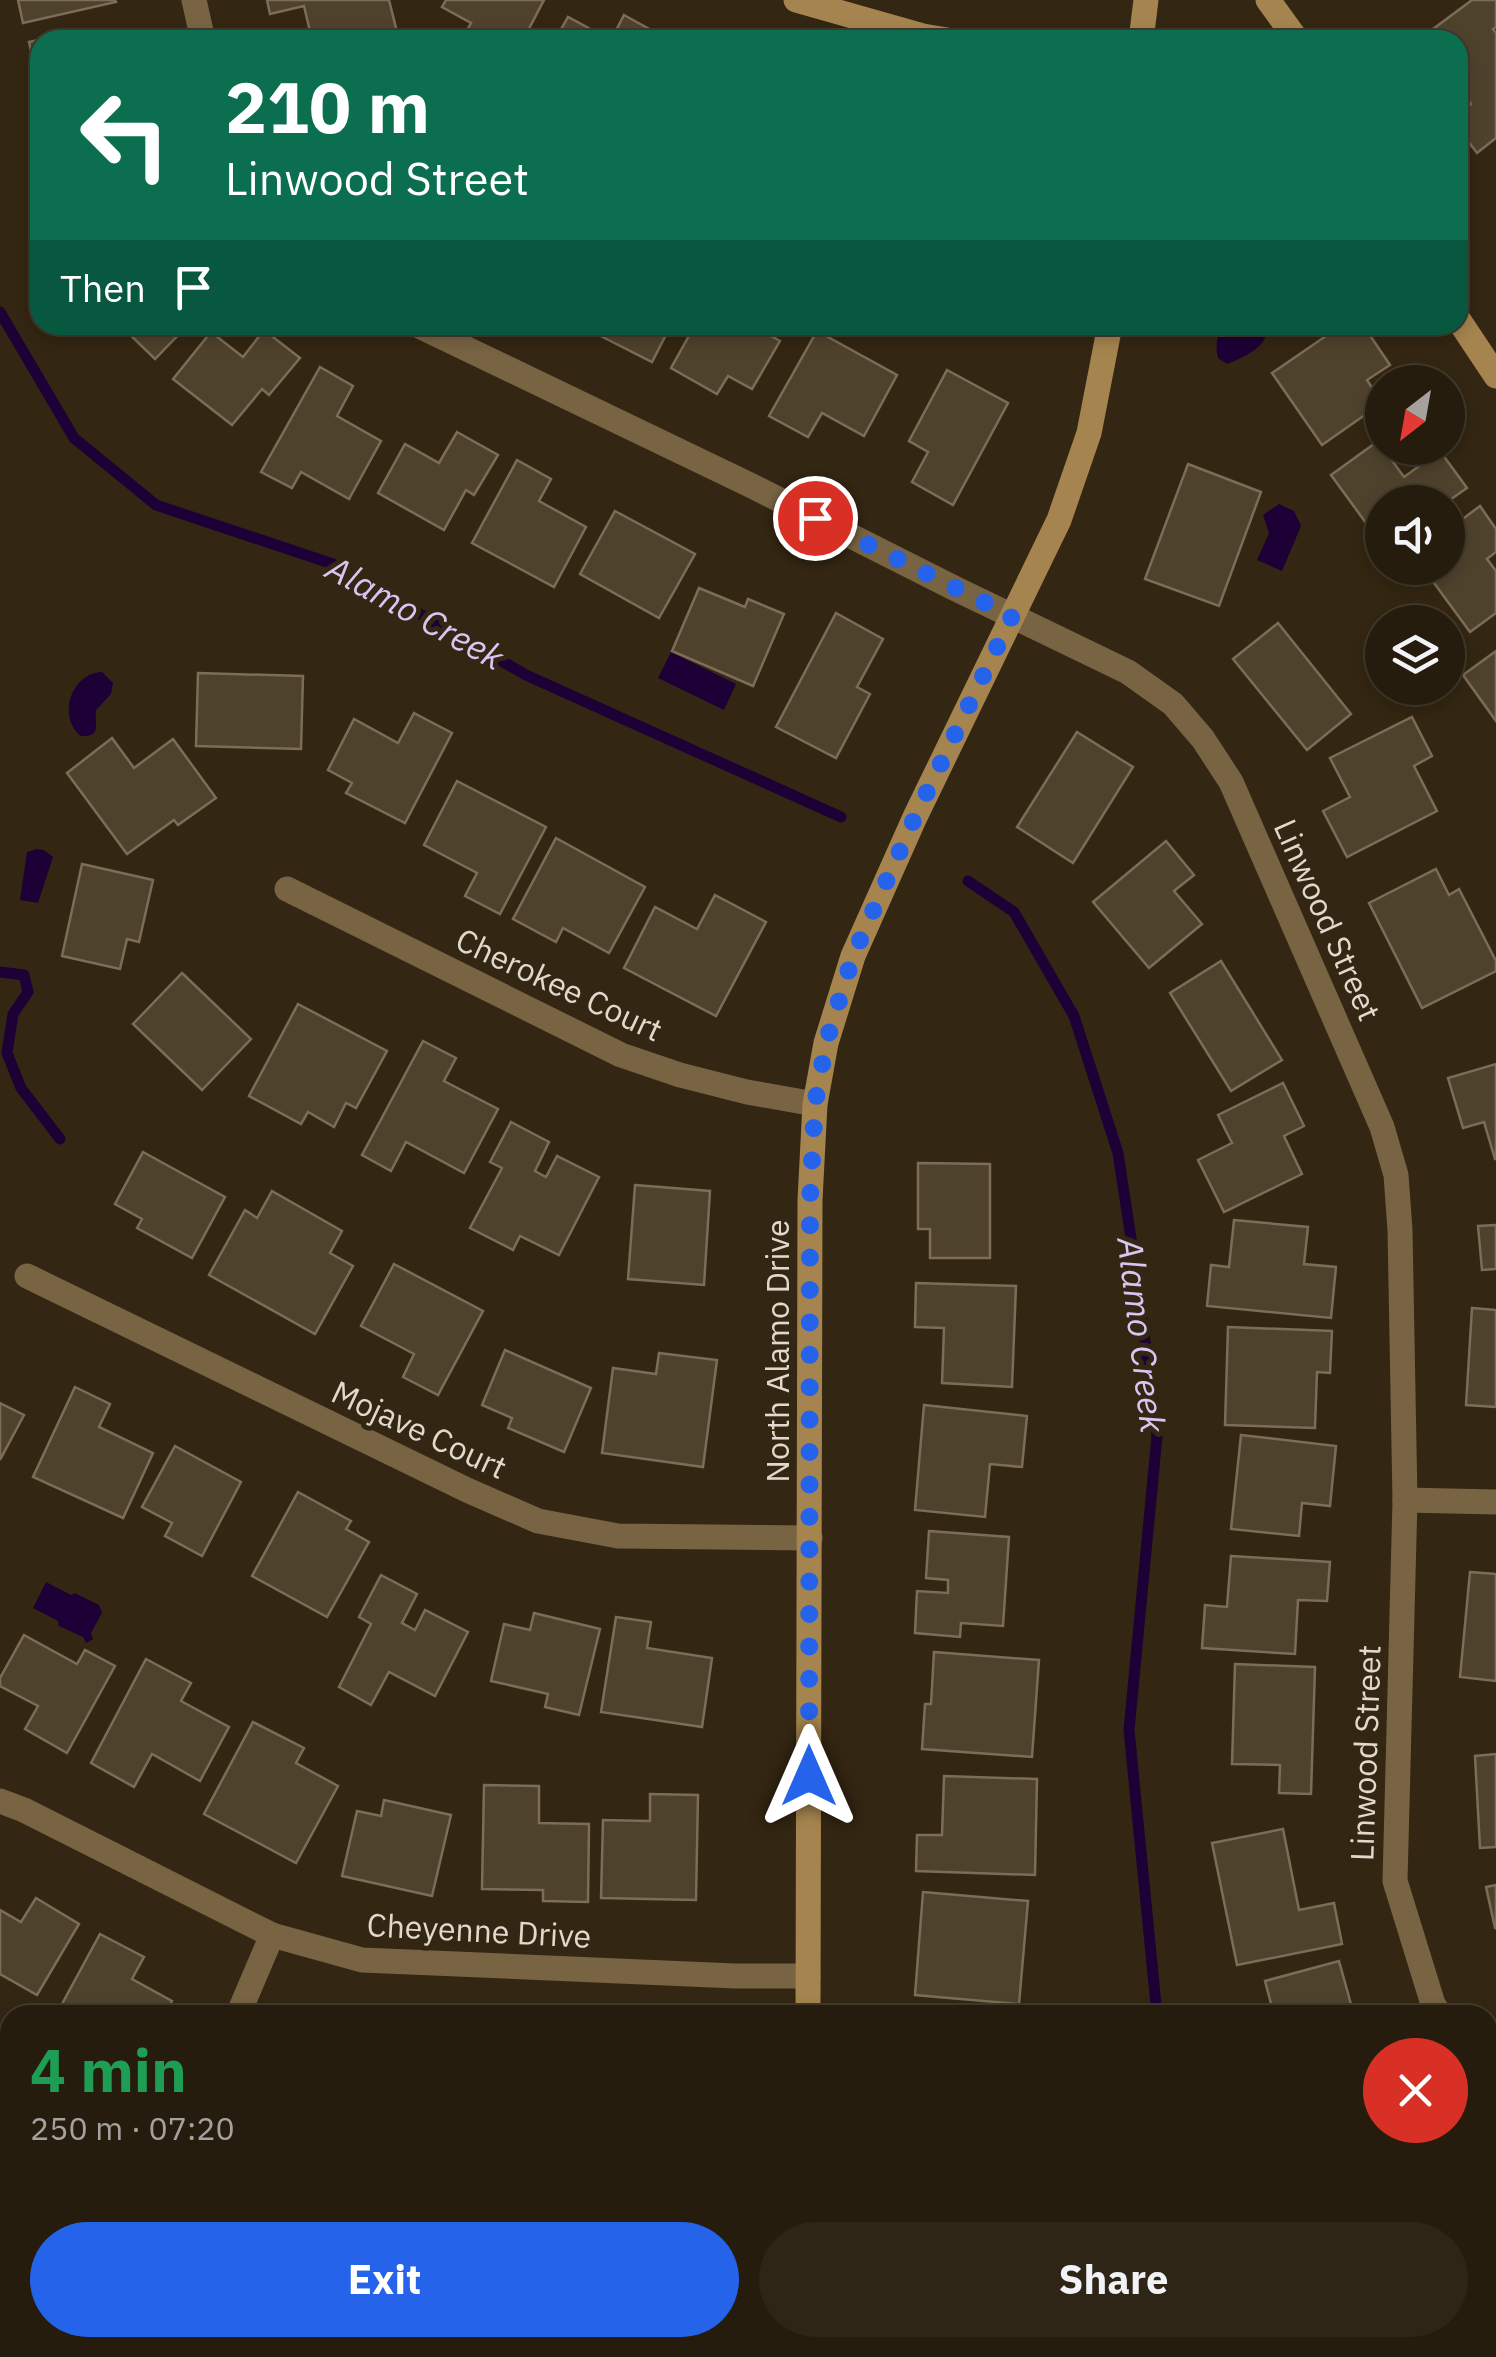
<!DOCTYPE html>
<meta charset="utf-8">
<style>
body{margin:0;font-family:"IBM Plex Sans",sans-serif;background:#2e2517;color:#f1f3f6;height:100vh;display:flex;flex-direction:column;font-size:38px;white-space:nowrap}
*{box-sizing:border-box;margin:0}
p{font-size:32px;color:#a4a19e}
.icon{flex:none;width:55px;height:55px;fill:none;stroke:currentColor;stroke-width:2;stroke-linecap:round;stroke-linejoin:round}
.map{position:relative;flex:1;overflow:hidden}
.drawer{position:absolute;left:0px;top:2005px;width:1498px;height:352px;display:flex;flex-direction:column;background:#261c0e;border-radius:30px 30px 0 0;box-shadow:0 5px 15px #0003,0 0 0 2px #423a2e}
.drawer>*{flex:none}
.hud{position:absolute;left:30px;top:30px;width:1438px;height:305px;border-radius:30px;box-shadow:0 5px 15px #0003,0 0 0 2px #423a2e;background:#0b6e4f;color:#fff;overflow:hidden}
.needle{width:65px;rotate:211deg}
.tools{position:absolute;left:1365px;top:365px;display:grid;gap:20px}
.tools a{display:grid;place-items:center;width:100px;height:100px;border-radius:50%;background:#261c0e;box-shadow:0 5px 15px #0003,0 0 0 2px #423a2e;font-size:50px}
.pin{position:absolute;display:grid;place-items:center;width:85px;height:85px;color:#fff;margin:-42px;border:5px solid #fff;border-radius:50%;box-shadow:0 2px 10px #0007}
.me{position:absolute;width:110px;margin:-55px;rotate:0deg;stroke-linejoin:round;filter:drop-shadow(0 0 8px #0008)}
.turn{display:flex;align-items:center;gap:35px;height:210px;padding:0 30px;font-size:45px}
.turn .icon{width:130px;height:130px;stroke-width:2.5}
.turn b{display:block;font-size:70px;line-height:85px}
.then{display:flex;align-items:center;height:95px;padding:0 30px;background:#0003;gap:20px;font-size:38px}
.round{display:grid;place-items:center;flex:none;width:105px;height:105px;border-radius:52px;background:#2e2517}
.overview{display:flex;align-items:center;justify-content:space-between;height:170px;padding:0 30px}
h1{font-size:60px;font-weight:700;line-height:75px;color:#1e9e55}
.primary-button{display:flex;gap:20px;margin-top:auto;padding:20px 30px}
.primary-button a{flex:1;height:115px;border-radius:60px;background:#2563eb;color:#fff;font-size:40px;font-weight:700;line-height:115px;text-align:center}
.primary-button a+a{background:#2e2517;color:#f1f3f6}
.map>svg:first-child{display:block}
.water{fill:#1d0136}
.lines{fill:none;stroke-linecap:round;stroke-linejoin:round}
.stream{stroke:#1d0136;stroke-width:11}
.building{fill:#4f422d;stroke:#7b6d56;stroke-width:2.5}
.path{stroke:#837868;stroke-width:6;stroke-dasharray:8 5;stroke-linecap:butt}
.street{stroke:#786343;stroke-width:25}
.secondary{stroke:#a5844f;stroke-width:25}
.route{stroke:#2563eb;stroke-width:18;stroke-dasharray:0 32.4}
.labels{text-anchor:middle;stroke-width:10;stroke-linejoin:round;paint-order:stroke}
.street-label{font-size:32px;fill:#e2d9cd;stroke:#332612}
.water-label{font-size:35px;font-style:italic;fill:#d7c6f1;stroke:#332612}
</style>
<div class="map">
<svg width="1496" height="2357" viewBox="0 0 1496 2357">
<rect width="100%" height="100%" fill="#332612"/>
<g class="water">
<path d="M1227,325H1237L1243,328L1252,325L1267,326C1270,346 1243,358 1227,364L1218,358C1215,345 1216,333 1227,325Z"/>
<polygon points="1279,504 1294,511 1301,526 1282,571 1257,560 1269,533 1263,515"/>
<polygon points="671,652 736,684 724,710 658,678"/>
<path d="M102,672L113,683L111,694L96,710C94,723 103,737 81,736C57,717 71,673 102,672Z"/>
<polygon points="37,849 44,850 53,857 38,903 20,900 27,852"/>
<polygon points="46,1582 71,1595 75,1593 99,1605 102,1613 91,1633 93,1639 86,1643 83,1637 59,1626 58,1621 33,1608"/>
</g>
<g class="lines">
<g class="stream">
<polyline points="0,312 74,438 156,505 333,564 526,675 841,817"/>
<polyline points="968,881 1014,912 1074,1016 1118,1153 1137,1278 1157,1436 1129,1730 1157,2015"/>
<polyline points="0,972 24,975 28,992 13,1014 7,1053 21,1088 60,1139"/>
<polyline points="1167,2357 1168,2348"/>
</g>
</g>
<g class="building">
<polygon points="18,0 115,0 116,2 23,23"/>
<polygon points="267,0 389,0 398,36 381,40 312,40 304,6 270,14"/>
<polygon points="446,0 544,0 523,40 462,40 471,23 442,7"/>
<polygon points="1472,0 1496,0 1496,27 1493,29 1496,33 1496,138 1477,153 1458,128 1458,115 1471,104 1458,86 1458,40 1423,40 1421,38"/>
<polygon points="624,15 662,36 660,40 555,40 568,17 611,40"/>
<polygon points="85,30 87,40 40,40 40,91 29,42"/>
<polygon points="120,325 188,325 155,359"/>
<polygon points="579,325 671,325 652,362"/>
<polygon points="695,325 751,325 780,341 752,389 728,376 717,394 671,368"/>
<polygon points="945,325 1005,325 1004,333"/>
<polygon points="1342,325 1363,325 1390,365 1367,380 1382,403 1322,445 1272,373"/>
<polygon points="264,330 300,358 269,395 262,389 232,425 173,379 211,332 243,357"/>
<polygon points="817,331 897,375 864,436 822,413 808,437 769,416"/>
<polygon points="320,367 353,386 337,416 381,441 349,499 301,472 292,488 261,472"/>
<polygon points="947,370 1008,403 953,505 912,482 928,452 909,441"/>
<polygon points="457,432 498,455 474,495 466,490 444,530 378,493 405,444 439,463"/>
<polygon points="1378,441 1404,477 1440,451 1467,488 1447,502 1382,502 1382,545 1331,475"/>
<polygon points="517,460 551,479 539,501 586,527 554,587 472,543"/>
<polygon points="1188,464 1261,492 1219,606 1145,579"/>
<polygon points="1480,506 1496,529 1496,552 1487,559 1496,571 1496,613 1470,632 1423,568 1448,568 1448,530"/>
<polygon points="615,511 695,554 659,618 580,574"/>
<polygon points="699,588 745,607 748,599 784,614 753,686 672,651"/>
<polygon points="836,613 883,639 857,687 870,694 836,758 776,727"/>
<polygon points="1278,623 1351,714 1307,750 1233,659"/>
<polygon points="1496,651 1496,721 1463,675"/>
<polygon points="198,673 303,676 301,749 196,746"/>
<polygon points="414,713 452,733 405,823 346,793 352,783 328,770 354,719 398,743"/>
<polygon points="1412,717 1432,756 1414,766 1437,811 1347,857 1323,811 1350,797 1330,758"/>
<polygon points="1077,732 1133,767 1073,863 1017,827"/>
<polygon points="112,738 134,768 173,739 216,798 178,825 174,820 127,854 67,773"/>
<polygon points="457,781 546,827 500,914 465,896 477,873 424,845"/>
<polygon points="556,838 645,887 609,953 563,928 556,942 513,919"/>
<polygon points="1166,841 1194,875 1174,891 1202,924 1149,968 1093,902"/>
<polygon points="82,864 153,880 139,942 127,939 120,969 62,956"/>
<polygon points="1436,869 1449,895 1459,889 1496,961 1496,971 1422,1008 1369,903"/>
<polygon points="715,895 766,922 716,1016 624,968 655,907 697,929"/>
<polygon points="1221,961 1282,1060 1231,1091 1170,993"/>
<polygon points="182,973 251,1039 202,1090 133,1024"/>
<polygon points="298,1004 387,1051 356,1108 346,1103 334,1127 308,1112 301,1124 249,1096"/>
<polygon points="423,1041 456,1058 444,1081 498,1109 464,1173 406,1142 391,1171 362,1155"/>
<polygon points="1496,1064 1496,1159 1495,1159 1484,1122 1463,1128 1448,1078"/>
<polygon points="1283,1083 1304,1126 1284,1136 1302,1174 1224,1212 1198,1160 1232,1143 1218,1115"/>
<polygon points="511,1122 549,1142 535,1171 546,1177 557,1156 599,1177 559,1255 520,1236 513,1250 470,1228 502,1168 490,1162"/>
<polygon points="143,1152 225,1197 192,1258 137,1228 142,1219 115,1204"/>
<polygon points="918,1163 990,1164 990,1258 930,1258 930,1229 918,1229"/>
<polygon points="635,1185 710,1191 704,1285 628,1279"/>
<polygon points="272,1191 342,1231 330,1253 353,1266 315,1334 209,1275 245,1210 257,1218"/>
<polygon points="1234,1220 1308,1227 1304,1264 1336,1267 1331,1318 1207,1306 1211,1265 1229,1267"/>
<polygon points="1496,1225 1496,1269 1482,1270 1478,1226"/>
<polygon points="394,1264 483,1311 438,1395 403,1377 414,1354 361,1326"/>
<polygon points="916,1283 1016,1286 1012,1387 942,1383 944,1328 915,1327"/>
<polygon points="1472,1308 1496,1310 1496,1407 1466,1405"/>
<polygon points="1228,1327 1332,1331 1330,1373 1317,1372 1315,1428 1225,1425"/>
<polygon points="505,1350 591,1388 564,1452 508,1428 512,1418 482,1405"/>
<polygon points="659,1353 717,1360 703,1467 602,1453 613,1368 656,1374"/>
<polygon points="75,1387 110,1404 99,1427 153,1453 123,1518 33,1477"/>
<polygon points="0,1403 24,1415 0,1460"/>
<polygon points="924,1405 1027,1416 1022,1467 990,1464 985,1517 915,1510"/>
<polygon points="1241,1435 1336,1446 1330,1506 1302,1503 1299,1536 1231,1529"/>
<polygon points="175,1446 241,1482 202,1556 165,1536 172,1523 142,1507"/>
<polygon points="298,1492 351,1521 346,1529 369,1542 327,1617 252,1576"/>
<polygon points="929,1531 1009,1537 1003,1626 961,1623 960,1637 915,1633 917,1591 948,1593 948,1580 926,1578"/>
<polygon points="1231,1556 1330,1562 1327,1601 1298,1600 1295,1654 1202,1648 1205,1605 1227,1607"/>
<polygon points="1470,1572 1496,1574 1496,1681 1460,1677"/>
<polygon points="381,1575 417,1594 402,1623 415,1630 425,1610 468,1632 435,1696 389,1672 371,1705 339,1687 371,1624 359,1617"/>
<polygon points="534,1613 600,1629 579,1715 545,1707 548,1694 491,1681 504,1624 530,1630"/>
<polygon points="616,1617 651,1622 647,1648 712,1658 702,1727 601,1712"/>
<polygon points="24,1635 77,1664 85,1650 115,1666 67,1753 25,1729 38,1706 0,1686 0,1678"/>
<polygon points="934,1652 1039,1660 1032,1757 922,1749 925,1704 931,1704"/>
<polygon points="146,1659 191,1683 181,1701 229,1727 200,1781 152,1754 134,1787 91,1763"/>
<polygon points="1235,1664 1315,1667 1311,1794 1279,1793 1280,1765 1232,1764"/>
<polygon points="253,1722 304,1748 296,1763 338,1786 296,1863 204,1814"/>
<polygon points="1496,1754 1496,1847 1480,1848 1475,1756"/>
<polygon points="944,1776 1037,1779 1035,1875 916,1871 917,1835 942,1835"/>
<polygon points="484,1785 539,1786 539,1823 589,1824 588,1902 543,1901 543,1890 482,1889"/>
<polygon points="650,1794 698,1795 696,1900 601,1898 603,1820 650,1821"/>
<polygon points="384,1800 451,1815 432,1896 342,1876 357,1811 381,1816"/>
<polygon points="1283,1829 1299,1910 1334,1903 1342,1944 1237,1965 1212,1843"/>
<polygon points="1496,1885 1496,1928 1495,1928 1486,1887"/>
<polygon points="923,1892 1028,1901 1019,2004 915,1995"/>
<polygon points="36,1898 79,1924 37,1995 0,1974 0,1910 21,1922"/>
<polygon points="100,1934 144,1957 132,1979 172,2001 164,2015 82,2015 62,2004"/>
<polygon points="1339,1961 1354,2015 1274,2015 1265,1981"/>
<polygon points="0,2098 10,2101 10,2215 0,2212"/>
<polygon points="8,2246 10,2247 10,2348 54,2348 52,2357 0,2355 0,2303"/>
<polygon points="1490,2291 1496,2295 1496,2357 1468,2357 1457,2351 1458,2348 1488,2348 1488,2295"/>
<polygon points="363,2348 443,2348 442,2357 363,2357"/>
<polygon points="590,2348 675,2348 674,2357 589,2357"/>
<polygon points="1305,2348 1422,2348 1412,2357 1314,2357"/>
</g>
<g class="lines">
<polyline class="path" points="1006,2357 1018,2348"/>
<g class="street">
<polyline points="194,0 203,40"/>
<polyline points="417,325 750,485 954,588 1128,672 1173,704 1203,739 1231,782 1382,1127 1396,1175 1400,1230 1405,1500 1395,1881 1433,2004 1440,2015"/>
<polyline points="287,889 621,1055 680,1075 747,1092 815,1104"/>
<polyline points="27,1276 467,1490 538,1521 618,1536 810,1538"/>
<polyline points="1405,1500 1496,1502"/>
<polyline points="0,1801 24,1810 272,1935 362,1960 735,1976 808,1976"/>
<polyline points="238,2015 272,1935"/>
<polyline points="1488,2087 1496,2089"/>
</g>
<g class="secondary">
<polyline points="796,0 923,36 947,40"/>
<polyline points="1268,0 1297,40"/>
<polyline points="1141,40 1146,0"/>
<polyline points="1458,319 1496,376"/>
<polyline points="808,2015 810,1200 815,1104 826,1043 853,956 915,817 1059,520 1089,433 1110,325"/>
<polyline points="809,2348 809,2357"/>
</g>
</g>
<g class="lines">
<polyline class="route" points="809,1776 810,1200 815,1104 826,1043 853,956 915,817 1012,616 815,518"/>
</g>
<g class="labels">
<g class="street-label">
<text transform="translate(1327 920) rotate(66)" y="11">Linwood Street</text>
<text transform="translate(559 985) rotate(25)" y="11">Cherokee Court</text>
<text transform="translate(778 1351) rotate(-90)" y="11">North Alamo Drive</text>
<text transform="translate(419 1430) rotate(25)" y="11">Mojave Court</text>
<text transform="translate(1366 1753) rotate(-88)" y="11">Linwood Street</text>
<text transform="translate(479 1931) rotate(3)" y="11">Cheyenne Drive</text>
</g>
<g class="water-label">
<text transform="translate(415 613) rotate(29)" y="12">Alamo Creek</text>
<text transform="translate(1141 1335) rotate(83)" y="12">Alamo Creek</text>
</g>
</g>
</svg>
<div class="tools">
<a><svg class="needle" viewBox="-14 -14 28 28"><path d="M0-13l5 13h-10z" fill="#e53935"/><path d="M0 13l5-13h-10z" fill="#a4a19e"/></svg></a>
<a><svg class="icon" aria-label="sound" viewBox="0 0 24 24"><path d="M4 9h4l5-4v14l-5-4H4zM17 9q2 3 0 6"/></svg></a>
<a><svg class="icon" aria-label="layers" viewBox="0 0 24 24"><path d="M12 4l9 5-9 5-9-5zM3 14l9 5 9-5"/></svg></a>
</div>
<div class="pin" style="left:815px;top:518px;background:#d93025"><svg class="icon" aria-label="arrive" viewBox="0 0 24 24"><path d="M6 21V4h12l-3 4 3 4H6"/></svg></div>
<svg class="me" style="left:809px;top:1776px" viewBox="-20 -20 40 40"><path d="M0-17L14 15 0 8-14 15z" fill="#2563eb" stroke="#fff" stroke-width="4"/></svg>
<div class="hud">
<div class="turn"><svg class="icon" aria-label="left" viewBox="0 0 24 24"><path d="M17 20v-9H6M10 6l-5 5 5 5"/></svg><div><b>210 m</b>Linwood Street</div></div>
<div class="then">Then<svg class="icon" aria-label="arrive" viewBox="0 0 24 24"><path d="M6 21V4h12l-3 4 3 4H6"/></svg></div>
</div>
<section class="drawer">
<div class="overview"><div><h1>4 min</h1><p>250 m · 07:20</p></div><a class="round" style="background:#d93025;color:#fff"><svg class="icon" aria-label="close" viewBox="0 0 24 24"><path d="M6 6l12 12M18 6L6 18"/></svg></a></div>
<div class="primary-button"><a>Exit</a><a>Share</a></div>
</section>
</div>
